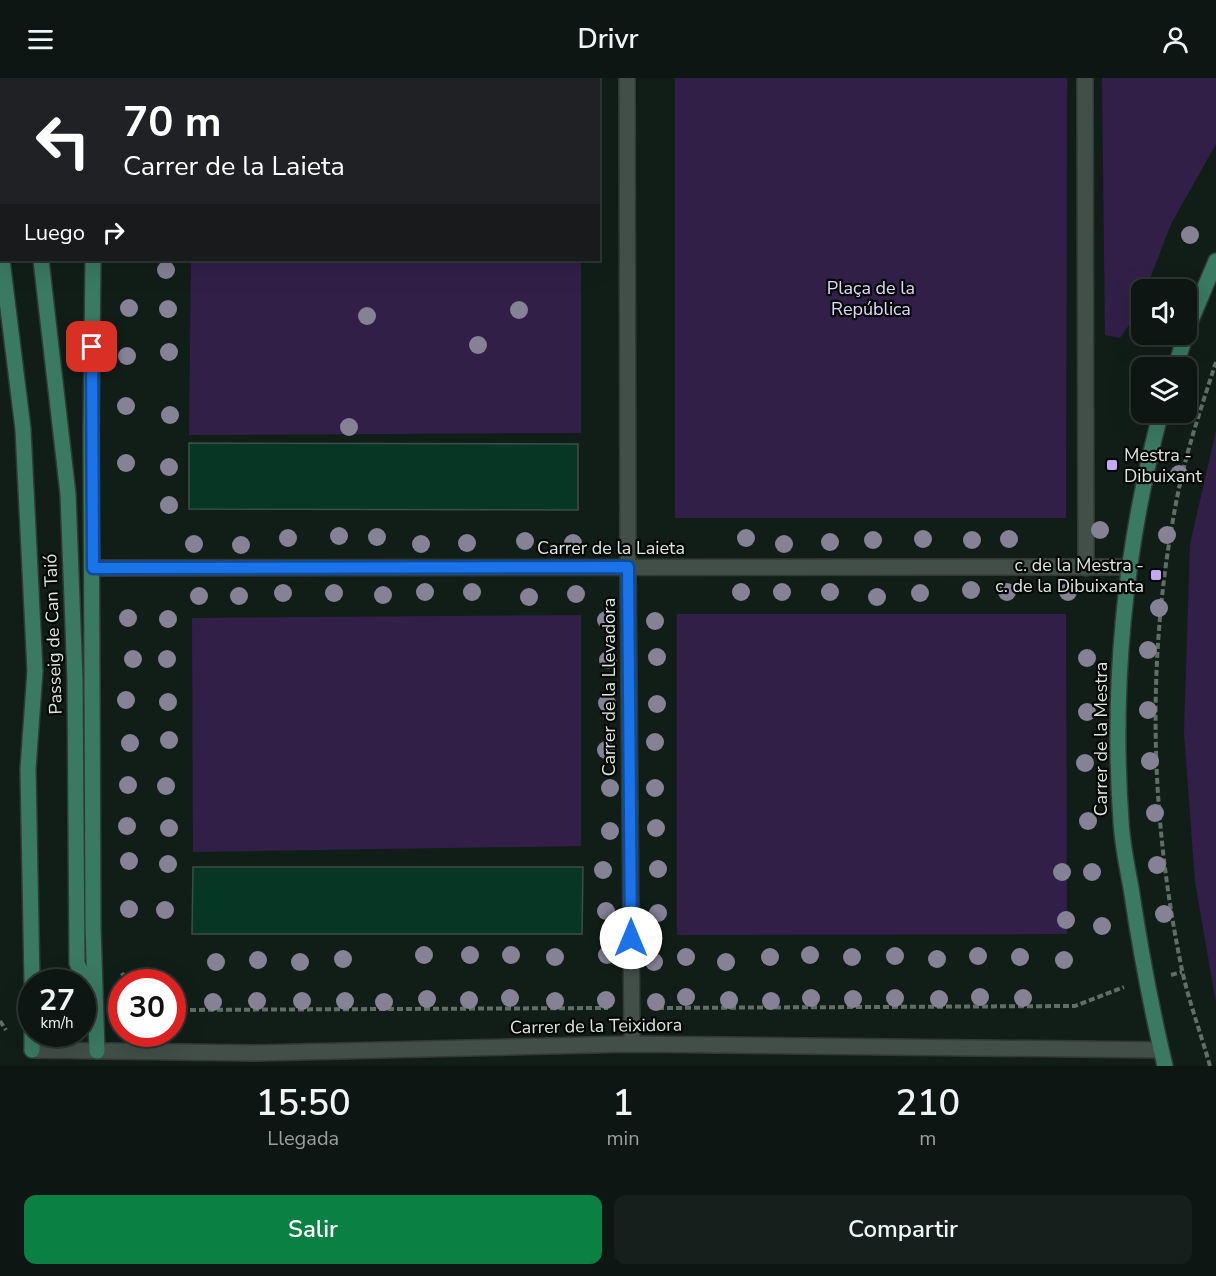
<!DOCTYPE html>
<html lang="es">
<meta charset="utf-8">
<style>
body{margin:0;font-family:"Nunito Sans",sans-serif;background:#161f1b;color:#f1f3f6;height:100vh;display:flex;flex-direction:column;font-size:22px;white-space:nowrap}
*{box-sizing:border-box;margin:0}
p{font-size:20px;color:#9a9f9f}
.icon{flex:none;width:33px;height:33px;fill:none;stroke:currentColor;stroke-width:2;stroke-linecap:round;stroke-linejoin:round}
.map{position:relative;height:988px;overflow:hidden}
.drawer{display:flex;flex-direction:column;background:#0d1612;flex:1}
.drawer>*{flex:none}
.banner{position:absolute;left:0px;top:0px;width:600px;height:183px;box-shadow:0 6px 24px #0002,0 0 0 2px #2d3532;background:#202124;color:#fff;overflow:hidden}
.buttons{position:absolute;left:1131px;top:201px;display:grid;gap:12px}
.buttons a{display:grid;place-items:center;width:66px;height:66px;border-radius:12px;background:#0d1612;box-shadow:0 6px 24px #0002,0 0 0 2px #2d3532;font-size:30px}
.speed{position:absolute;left:18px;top:891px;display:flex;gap:12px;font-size:30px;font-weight:700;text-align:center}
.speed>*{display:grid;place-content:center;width:78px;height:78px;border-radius:50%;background:#0d1612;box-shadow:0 6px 24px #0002,0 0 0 2px #2d3532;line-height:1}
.speed small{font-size:15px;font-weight:400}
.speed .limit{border:9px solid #d22;background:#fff;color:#111}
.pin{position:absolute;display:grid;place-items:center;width:51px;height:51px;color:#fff;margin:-26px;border-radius:12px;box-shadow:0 3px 9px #0006}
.me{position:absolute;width:66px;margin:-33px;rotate:0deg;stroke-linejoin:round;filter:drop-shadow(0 0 4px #0008)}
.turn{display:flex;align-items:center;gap:21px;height:126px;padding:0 24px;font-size:27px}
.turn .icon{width:78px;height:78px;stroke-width:2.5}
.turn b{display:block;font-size:42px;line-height:51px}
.then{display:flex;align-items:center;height:57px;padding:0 24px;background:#0003;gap:12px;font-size:22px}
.eta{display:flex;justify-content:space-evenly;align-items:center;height:102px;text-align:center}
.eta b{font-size:36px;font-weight:600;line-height:42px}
.action{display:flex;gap:12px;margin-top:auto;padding:12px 24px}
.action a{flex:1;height:69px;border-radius:12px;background:#0b8043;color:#fff;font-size:24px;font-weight:600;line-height:69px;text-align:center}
.action a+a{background:#161f1b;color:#f1f3f6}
header{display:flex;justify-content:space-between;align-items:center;height:78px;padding:0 24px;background:#0d1612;font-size:27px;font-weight:600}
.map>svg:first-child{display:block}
.green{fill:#311f48}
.building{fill:#063725;stroke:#3e4d46;stroke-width:1.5}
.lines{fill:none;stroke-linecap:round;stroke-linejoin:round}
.pedestrian-casing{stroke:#313934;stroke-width:18}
.minor-casing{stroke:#313934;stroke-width:18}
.secondary-casing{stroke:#313934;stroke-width:18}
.path{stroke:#616d67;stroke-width:4;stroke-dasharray:6 3;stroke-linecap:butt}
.pedestrian{stroke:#414f48;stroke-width:15}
.minor{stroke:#414f48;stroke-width:15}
.secondary{stroke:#3a7962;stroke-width:15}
.tree{fill:#848294}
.route-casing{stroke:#114b97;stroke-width:15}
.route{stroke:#1a73e8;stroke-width:10}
.poi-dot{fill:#c4a7f1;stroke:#030705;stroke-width:2}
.labels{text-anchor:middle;stroke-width:4.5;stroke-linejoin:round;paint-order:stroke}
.park-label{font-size:18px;fill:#e2d4f9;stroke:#030705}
.poi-label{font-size:18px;fill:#dce5e0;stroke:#030705;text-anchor:start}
.street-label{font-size:18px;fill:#dce5e0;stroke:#030705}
</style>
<header><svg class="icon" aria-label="menu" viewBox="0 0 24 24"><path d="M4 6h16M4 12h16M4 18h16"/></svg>Drivr<svg class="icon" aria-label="person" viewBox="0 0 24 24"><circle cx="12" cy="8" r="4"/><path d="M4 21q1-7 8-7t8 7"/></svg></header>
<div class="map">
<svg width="1216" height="988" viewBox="0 0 1216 988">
<rect width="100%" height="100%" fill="#111e18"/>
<g class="green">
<polygon points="192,0 581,0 192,2"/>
<polygon points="675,0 1067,0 1066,440 675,440"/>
<path d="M1102,0H1216V66L1171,146L1146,211L1142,212C1142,232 1131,244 1120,260L1105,257Z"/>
<polygon points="191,182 581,182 581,355 189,357"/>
<polygon points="1216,353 1216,925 1195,804 1184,654 1190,466"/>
<polygon points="677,536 1066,536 1067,856 677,857"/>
<polygon points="581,537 581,768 193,774 192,540"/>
</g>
<g class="building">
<polygon points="189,365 578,366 578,432 189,431"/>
<polygon points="193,789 583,789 582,856 192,856"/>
</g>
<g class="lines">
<defs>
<polyline id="pedestrian" points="1085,0 1086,490"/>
<g id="minor">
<polyline points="627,0 628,489 632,966"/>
<polyline points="93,490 1128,489"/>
<polyline points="32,972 256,975 632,966 1161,972"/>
</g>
<g id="secondary">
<polyline points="95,2 95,0"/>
<polyline points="2,182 23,351 35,593 28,691 32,904"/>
<polyline points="41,182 68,416 75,601 77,885 92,919"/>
<polyline points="93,182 91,357 93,849 97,973"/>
<polyline points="1186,254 1216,183"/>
<polyline points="1175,290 1186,256"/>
<path d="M1161,334C1125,469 1111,604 1121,743C1122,765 1127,788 1131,810C1140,870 1151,929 1165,988"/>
<polyline points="32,956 32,972"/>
</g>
</defs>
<use href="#pedestrian" class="pedestrian-casing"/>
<use href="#minor" class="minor-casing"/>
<use href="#secondary" class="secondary-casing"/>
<g class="path">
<polyline points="122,895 127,904"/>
<polyline points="1171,897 1182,894"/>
<polyline points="658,930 1075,928 1124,909"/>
<polyline points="172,932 608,930"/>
<polyline points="0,943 6,952"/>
<path d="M1210,988C1201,956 1189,924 1182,892C1149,733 1146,574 1178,415C1187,371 1202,327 1216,284"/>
</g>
<use href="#pedestrian" class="pedestrian"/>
<use href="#minor" class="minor"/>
<use href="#secondary" class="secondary"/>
</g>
<g class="tree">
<circle cx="1190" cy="157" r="9"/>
<circle cx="166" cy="192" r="9"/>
<circle cx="129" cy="230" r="9"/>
<circle cx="168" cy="231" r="9"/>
<circle cx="519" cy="232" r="9"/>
<circle cx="367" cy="238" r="9"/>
<circle cx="478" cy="267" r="9"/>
<circle cx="169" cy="274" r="9"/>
<circle cx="127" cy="278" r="9"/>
<circle cx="126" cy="328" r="9"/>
<circle cx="170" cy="337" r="9"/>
<circle cx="349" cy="349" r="9"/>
<circle cx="126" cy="385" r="9"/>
<circle cx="169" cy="389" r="9"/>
<circle cx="1179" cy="396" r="9"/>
<circle cx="169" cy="427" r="9"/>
<circle cx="1100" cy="452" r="9"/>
<circle cx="1167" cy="457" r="9"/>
<circle cx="339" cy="458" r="9"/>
<circle cx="377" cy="459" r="9"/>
<circle cx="288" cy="460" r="9"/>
<circle cx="746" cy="460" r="9"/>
<circle cx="923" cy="461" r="9"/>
<circle cx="1009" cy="461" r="9"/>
<circle cx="873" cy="462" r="9"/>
<circle cx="972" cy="462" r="9"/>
<circle cx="525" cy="463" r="9"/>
<circle cx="830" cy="464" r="9"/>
<circle cx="467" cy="465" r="9"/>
<circle cx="573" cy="465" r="9"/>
<circle cx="194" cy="466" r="9"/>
<circle cx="421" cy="466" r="9"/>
<circle cx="784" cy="466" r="9"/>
<circle cx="241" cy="467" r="9"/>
<circle cx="971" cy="512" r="9"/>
<circle cx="425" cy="514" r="9"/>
<circle cx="472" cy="514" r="9"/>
<circle cx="741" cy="514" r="9"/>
<circle cx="782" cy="514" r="9"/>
<circle cx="830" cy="514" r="9"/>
<circle cx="1007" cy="514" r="9"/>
<circle cx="1068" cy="514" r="9"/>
<circle cx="283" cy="515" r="9"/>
<circle cx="334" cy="515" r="9"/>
<circle cx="920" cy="515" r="9"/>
<circle cx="576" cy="516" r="9"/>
<circle cx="383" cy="517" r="9"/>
<circle cx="199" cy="518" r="9"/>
<circle cx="239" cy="518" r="9"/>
<circle cx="529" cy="519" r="9"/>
<circle cx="877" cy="519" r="9"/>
<circle cx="1159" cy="530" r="9"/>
<circle cx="128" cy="540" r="9"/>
<circle cx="168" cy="541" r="9"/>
<circle cx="606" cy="542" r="9"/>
<circle cx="655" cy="543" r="9"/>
<circle cx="1148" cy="572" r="9"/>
<circle cx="657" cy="579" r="9"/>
<circle cx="1087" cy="580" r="9"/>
<circle cx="133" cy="581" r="9"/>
<circle cx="167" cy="581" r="9"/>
<circle cx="608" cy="582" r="9"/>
<circle cx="126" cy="622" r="9"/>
<circle cx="168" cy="624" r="9"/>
<circle cx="607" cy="625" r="9"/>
<circle cx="657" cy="626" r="9"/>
<circle cx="1148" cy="632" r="9"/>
<circle cx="1087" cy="634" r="9"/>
<circle cx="169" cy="662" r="9"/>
<circle cx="655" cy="664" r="9"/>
<circle cx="130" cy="665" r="9"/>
<circle cx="606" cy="672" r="9"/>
<circle cx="1150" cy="683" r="9"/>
<circle cx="1085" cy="685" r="9"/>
<circle cx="128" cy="707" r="9"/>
<circle cx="166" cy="708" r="9"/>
<circle cx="610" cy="710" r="9"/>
<circle cx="655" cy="710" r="9"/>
<circle cx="1155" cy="735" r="9"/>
<circle cx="1088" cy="743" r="9"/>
<circle cx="127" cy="748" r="9"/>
<circle cx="169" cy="750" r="9"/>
<circle cx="656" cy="750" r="9"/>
<circle cx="610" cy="753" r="9"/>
<circle cx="129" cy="783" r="9"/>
<circle cx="168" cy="786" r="9"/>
<circle cx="1157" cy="787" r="9"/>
<circle cx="658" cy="791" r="9"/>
<circle cx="603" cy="792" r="9"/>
<circle cx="1062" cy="794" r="9"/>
<circle cx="1092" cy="794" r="9"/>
<circle cx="129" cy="831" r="9"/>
<circle cx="165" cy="832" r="9"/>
<circle cx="606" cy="833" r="9"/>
<circle cx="658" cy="835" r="9"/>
<circle cx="1164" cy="836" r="9"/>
<circle cx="1066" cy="842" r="9"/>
<circle cx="1102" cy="848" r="9"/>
<circle cx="424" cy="877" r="9"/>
<circle cx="470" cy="877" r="9"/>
<circle cx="511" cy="877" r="9"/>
<circle cx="607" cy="877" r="9"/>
<circle cx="810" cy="877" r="9"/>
<circle cx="895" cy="878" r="9"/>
<circle cx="978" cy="878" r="9"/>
<circle cx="555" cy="879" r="9"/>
<circle cx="686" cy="879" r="9"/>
<circle cx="770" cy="879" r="9"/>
<circle cx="852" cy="879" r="9"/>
<circle cx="1020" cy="879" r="9"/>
<circle cx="343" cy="881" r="9"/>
<circle cx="937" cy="881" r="9"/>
<circle cx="258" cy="882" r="9"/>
<circle cx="1064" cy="882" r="9"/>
<circle cx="216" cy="884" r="9"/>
<circle cx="300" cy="884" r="9"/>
<circle cx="654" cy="884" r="9"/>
<circle cx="726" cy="884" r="9"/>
<circle cx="686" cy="919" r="9"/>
<circle cx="980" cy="919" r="9"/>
<circle cx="510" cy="920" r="9"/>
<circle cx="811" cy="920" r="9"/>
<circle cx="895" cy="920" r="9"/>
<circle cx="1023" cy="920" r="9"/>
<circle cx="427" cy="921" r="9"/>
<circle cx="853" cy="921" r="9"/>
<circle cx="939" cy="921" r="9"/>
<circle cx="469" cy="922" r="9"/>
<circle cx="606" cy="922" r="9"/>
<circle cx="729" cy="922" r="9"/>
<circle cx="257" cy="923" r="9"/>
<circle cx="302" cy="923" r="9"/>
<circle cx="345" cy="923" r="9"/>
<circle cx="555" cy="923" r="9"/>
<circle cx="771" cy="923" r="9"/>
<circle cx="213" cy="924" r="9"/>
<circle cx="384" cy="924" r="9"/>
<circle cx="656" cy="924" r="9"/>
</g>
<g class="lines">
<defs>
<polyline id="route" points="92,269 93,490 628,489 631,860"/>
</defs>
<use href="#route" class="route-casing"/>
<use href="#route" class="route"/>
</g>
<g class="poi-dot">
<rect x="1106" y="381" width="12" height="12" rx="3"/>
<rect x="1150" y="491" width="12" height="12" rx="3"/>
</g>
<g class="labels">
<g class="park-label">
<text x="871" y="216">Plaça de la<tspan x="871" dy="21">República</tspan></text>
</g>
<g class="poi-label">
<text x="1124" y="383">Mestra -<tspan x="1124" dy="21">Dibuixant</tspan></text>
<text x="1144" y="493" text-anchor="end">c. de la Mestra -<tspan x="1144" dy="21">c. de la Dibuixanta</tspan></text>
</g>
<g class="street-label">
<text x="611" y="476">Carrer de la Laieta</text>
<text transform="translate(53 556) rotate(-92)" y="6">Passeig de Can Taió</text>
<text transform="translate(609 609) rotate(-90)" y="6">Carrer de la Llevadora</text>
<text transform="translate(1101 661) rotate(-90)" y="6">Carrer de la Mestra</text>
<text transform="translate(596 948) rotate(-1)" y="6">Carrer de la Teixidora</text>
</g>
</g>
</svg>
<div class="buttons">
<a><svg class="icon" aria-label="sound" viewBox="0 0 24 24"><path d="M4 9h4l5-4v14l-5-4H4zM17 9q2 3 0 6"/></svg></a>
<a><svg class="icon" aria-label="layers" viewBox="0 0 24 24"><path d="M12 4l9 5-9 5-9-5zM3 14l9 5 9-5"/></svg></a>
</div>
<div class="speed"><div>27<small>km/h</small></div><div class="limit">30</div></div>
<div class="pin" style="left:92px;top:269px;background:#d93025"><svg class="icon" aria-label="arrive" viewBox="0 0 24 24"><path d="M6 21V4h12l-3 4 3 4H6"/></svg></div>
<svg class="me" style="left:631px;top:860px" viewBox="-20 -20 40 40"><circle r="19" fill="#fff"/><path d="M0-13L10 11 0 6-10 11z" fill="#1a73e8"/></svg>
<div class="banner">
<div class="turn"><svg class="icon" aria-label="left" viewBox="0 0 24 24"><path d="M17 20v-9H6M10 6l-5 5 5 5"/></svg><div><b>70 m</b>Carrer de la Laieta</div></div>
<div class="then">Luego<svg class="icon" aria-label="right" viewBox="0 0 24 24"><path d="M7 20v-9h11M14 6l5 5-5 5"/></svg></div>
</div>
</div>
<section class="drawer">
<div class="eta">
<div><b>15:50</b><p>Llegada</p></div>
<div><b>1</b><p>min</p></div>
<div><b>210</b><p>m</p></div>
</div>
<div class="action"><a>Salir</a><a>Compartir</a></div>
</section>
